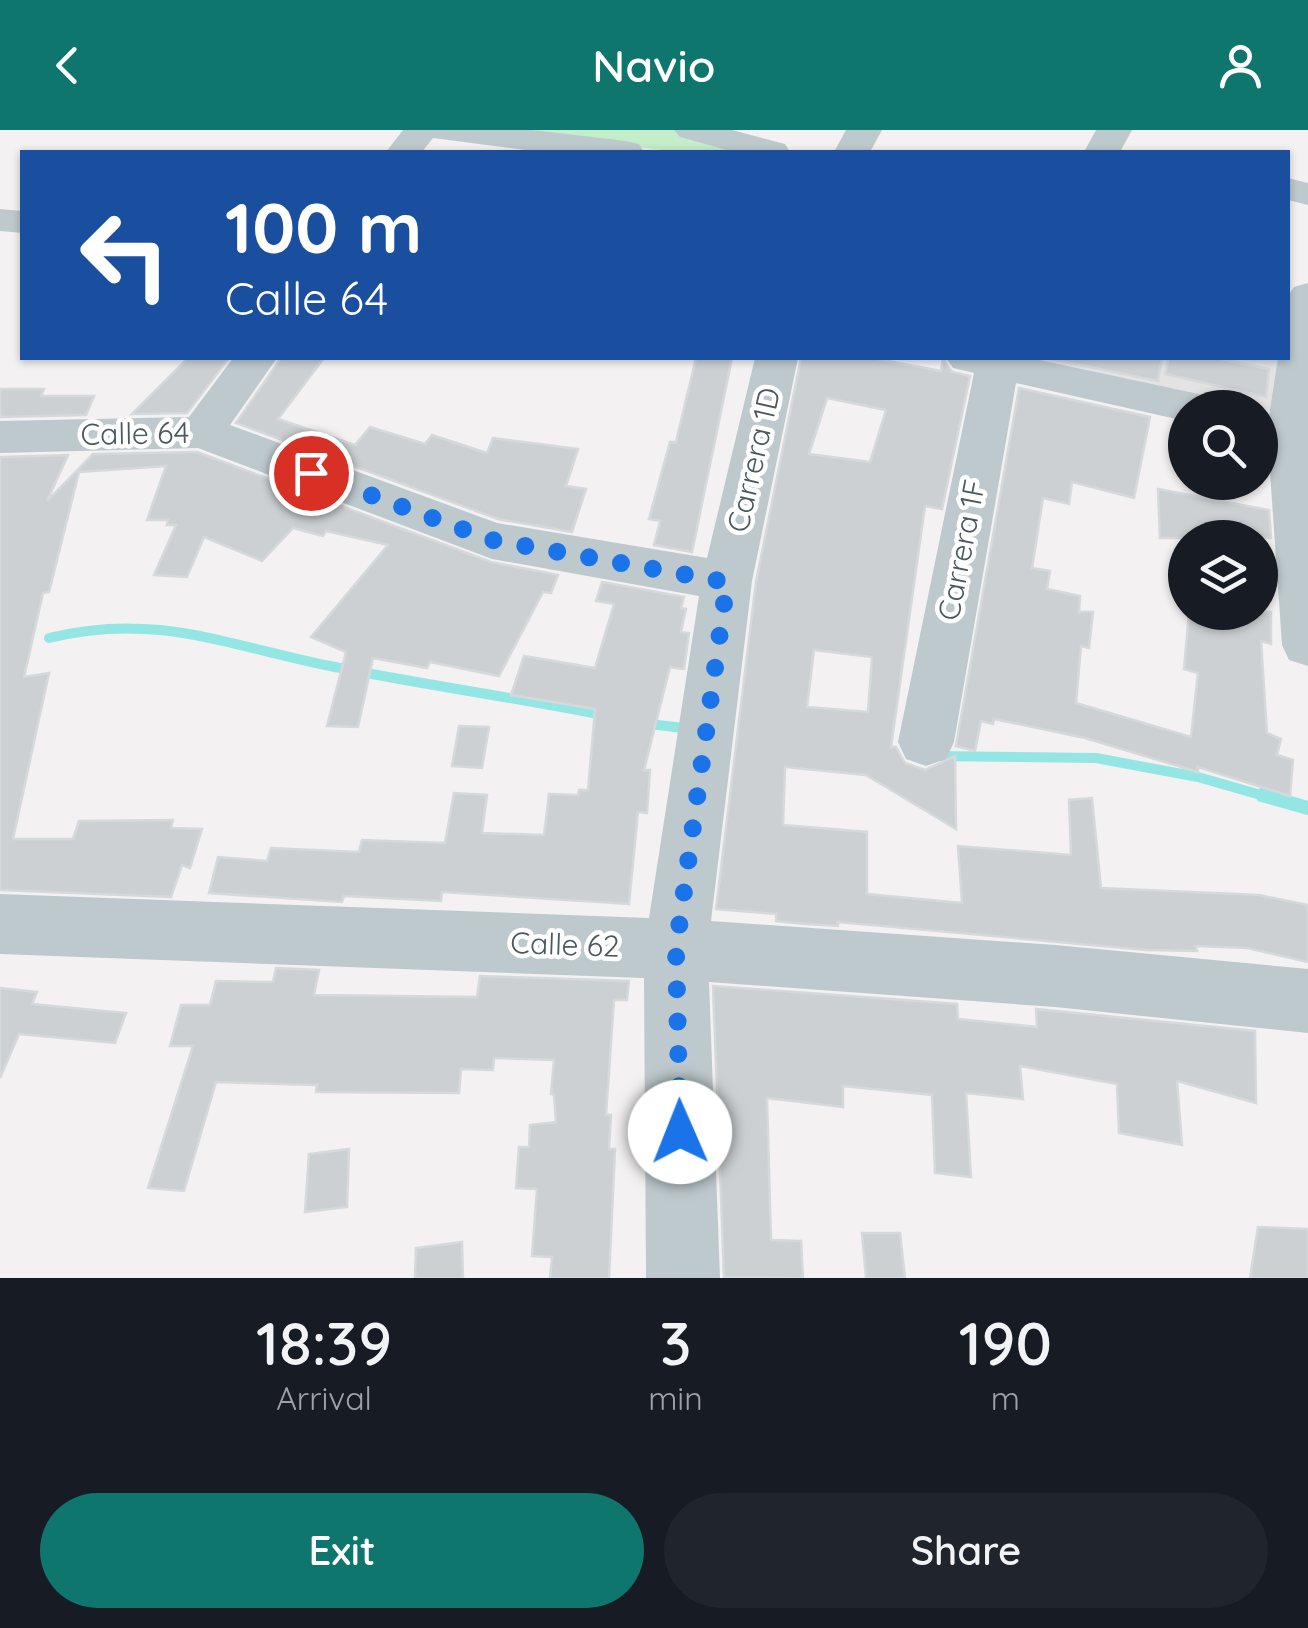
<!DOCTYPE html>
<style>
body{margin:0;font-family:Quicksand,sans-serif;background:#20242c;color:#f1f3f6;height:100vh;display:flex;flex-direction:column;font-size:38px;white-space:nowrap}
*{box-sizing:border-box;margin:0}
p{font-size:32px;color:#9ea1a6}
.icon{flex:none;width:55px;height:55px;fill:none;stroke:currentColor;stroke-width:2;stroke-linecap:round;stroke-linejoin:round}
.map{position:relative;height:1148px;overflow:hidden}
.drawer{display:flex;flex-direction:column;background:#171b24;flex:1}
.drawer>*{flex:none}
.guide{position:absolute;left:20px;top:20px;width:1270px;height:210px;border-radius:0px;box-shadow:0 2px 8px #0004;background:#1a4fa0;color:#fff;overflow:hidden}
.buttons{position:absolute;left:1168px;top:260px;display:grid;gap:20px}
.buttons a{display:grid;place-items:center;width:110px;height:110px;border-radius:50%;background:#171b24;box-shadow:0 2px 8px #0004;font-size:50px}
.pin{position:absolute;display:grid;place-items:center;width:85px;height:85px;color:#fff;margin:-42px;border:5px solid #fff;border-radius:50%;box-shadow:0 2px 10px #0007}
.me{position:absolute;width:110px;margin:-55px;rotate:359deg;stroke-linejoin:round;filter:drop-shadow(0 0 8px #0008)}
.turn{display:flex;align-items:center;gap:35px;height:210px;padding:0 40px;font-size:45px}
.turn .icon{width:130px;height:130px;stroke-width:2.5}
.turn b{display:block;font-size:70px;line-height:85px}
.eta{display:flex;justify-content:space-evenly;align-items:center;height:170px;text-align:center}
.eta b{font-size:60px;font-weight:600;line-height:70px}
.primary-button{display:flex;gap:20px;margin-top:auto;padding:20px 40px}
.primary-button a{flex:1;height:115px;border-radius:60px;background:#0f766e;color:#fff;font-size:40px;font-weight:600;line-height:115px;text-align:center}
.primary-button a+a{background:#20242c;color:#f1f3f6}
header{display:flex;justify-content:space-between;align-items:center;height:130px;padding:0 40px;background:#0f766e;color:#fff;font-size:45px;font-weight:600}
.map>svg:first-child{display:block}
.education{fill:#e4e3e3}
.green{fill:#c4edca}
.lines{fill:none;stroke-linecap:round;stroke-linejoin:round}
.stream-far1{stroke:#94e6e4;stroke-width:10}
.stream{stroke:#94e6e4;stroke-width:14}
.building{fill:#ccd0d3;stroke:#d6d9dc;stroke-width:2.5;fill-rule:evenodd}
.minor{fill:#bec9cd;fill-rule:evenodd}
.route{stroke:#1a73e8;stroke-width:18;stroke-dasharray:0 32.4}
.labels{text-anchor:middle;stroke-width:9;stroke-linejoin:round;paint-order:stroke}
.street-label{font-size:30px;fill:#4a595e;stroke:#fff}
</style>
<header><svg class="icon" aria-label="back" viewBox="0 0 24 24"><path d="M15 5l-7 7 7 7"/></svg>Navio<svg class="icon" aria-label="person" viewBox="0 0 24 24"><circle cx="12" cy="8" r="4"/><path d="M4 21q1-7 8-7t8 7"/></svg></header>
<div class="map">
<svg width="1308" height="1148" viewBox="0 0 1308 1148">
<rect width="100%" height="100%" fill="#f3f1f2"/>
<polygon class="education" points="1019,228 1281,228 1275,282"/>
<polygon class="green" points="496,0 678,0 754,22 679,22"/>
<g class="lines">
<g class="stream-far1">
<path d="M49,508C158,481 231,517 335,537C426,555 517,568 608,586"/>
<polyline points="641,593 692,599"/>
<polyline points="934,626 1096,628 1198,647 1271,668"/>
</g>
<polyline class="stream" points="1262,665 1308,678"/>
</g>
<g class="building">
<polygon points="188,228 229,228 187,283 132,284"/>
<polygon points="281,228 324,228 278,289 355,315 370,297 425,314 432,305 487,323 493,308 578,319 566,356 586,359 572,402 498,389 236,293"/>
<polygon points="696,228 732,228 692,422 654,415 660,391 649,389 670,312 676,312"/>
<path d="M801,228H872L941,241L943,229L952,242L970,246L942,379L925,376L891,617H896L905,633L925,640L955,626L956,699L866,645L785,637L783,695L867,702V764L962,773L958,716L1071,725L1069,670L1092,668L1101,758L1259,765L1308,775V832L1247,818L1195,816L1197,821L1146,820L838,792V796L805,794L776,791V784L716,779L756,452ZM827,268L886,280L870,332L809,324ZM814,520L872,527L868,582L807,577Z"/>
<polygon points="1046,228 1162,228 1158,251"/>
<polygon points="1169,228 1216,228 1269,239 1266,267 1165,244"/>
<polygon points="1019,258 1150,287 1134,368 1072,352 1069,374 1043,368 1032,438 1050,441 1047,459 1080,466 1079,482 1093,482 1089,518 1081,516 1076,573 1191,607 1198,543 1184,539 1189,482 1271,482 1271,514 1261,511 1267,603 1281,609 1277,625 1293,630 1290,666 1198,637 1198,642 1085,608 994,589 993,594 981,591 975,621 956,616"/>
<polygon points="0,259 44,259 41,266 94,266 86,285 0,287"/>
<polygon points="197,322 491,432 558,445 551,463 543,462 499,546 430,532 427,538 373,528 358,597 327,596 346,522 311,507 388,415 326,401 323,406 293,398 262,431 204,407 187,447 154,445 176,395 167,395 168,390 147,390 166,336 79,342 49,462 43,463 24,547 49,543 13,709 73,709 79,691 173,690 171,698 202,699 190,738 182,735 171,767 0,760 0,327 68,325 47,371 93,324"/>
<polygon points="1158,359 1269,380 1271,408 1160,408"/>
<polygon points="602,452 684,467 681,478 686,479 681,502 689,503 684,539 670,537 644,640 650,640 647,683 638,682 629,774 442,762 441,771 344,766 342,772 209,763 218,727 267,731 271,718 359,722 362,710 445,713 454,663 487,665 482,703 544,705 549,664 578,665 579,660 588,660 595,579 511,565 524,526 595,538 614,474 596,471"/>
<polygon points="459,596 489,597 482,638 452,636"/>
<polygon points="276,838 319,840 314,865 477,867 480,846 629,851 627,870 614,870 606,985 611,985 609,1019 615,1019 609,1148 550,1148 552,1127 532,1126 537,1059 516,1058 519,1017 529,1017 530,995 556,992 554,965 551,964 554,930 494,928 493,940 461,939 459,963 316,962 317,955 216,952 184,1061 148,1058 193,916 170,916 181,875 210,875 216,851 273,852"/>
<polygon points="713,856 957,874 958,889 1037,897 1036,879 1255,901 1256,973 1177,951 1182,1015 1119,1003 1117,954 1020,936 1023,969 966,963 971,1047 935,1043 932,965 843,956 843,977 767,968 771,1110 801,1111 803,1148 724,1147"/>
<polygon points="0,858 37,862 32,874 126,883 115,913 19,904 0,948"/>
<polygon points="349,1019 347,1077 305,1082 309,1024"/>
<polygon points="1258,1097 1308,1099 1308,1148 1250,1148"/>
<polygon points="862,1103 900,1103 905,1148 866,1148"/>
<polygon points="462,1112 463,1148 415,1148 416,1118"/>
</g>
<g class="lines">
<g class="minor">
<polygon points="403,0 532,0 626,11 639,14 644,22 542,22 433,8 422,22 386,22"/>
<polygon points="674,0 732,0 785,14 790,22 734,22 680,7"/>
<polygon points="846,0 882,0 870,22 834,22"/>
<polygon points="1096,0 1132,0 1120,22 1084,22"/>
<polygon points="1288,48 1308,53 1308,75 1288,70"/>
<polygon points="0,79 22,81 22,103 0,101"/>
<polygon points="1308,153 1308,536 1289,530 1282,515 1267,299 1278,228 1288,228 1288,166 1294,157"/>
<polygon points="233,228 277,228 230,295 497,393 707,428 755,228 798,228 752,451 711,791 1055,815 1308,839 1308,903 1055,877 709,852 720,1148 646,1148 644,848 0,824 0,764 649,788 699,466 492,429 198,318 0,323 0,291 189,287"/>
<polygon points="946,228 1030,228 1194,263 1210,267 1216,278 1185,278 1185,291 1016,253 954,612 946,629 926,636 906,629 898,612 974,243 953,238"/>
</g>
</g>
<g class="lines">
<polyline class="route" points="311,343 492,410 727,452 676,819 680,1002"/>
</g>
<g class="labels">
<g class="street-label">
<text transform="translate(135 304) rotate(-1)" y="10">Calle 64</text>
<text transform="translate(754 330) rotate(-77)" y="10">Carrera 1D</text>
<text transform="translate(962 420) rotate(-79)" y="10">Carrera 1F</text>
<text transform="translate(565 815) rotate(2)" y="10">Calle 62</text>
</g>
</g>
</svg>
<div class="buttons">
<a><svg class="icon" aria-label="search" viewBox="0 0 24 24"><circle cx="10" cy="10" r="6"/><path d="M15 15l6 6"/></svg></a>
<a><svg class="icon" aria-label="layers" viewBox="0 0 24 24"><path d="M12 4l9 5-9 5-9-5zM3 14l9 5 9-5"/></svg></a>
</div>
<div class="pin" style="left:311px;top:343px;background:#d93025"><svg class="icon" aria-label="arrive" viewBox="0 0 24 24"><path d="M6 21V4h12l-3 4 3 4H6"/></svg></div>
<svg class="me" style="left:680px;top:1002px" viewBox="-20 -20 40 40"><circle r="19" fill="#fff"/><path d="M0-13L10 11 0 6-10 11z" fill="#1a73e8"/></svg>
<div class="guide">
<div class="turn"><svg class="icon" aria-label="left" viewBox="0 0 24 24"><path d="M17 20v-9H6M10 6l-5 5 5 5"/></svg><div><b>100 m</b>Calle 64</div></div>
</div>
</div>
<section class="drawer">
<div class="eta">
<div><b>18:39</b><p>Arrival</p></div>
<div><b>3</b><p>min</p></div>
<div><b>190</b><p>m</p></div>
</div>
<div class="primary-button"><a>Exit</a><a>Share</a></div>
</section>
